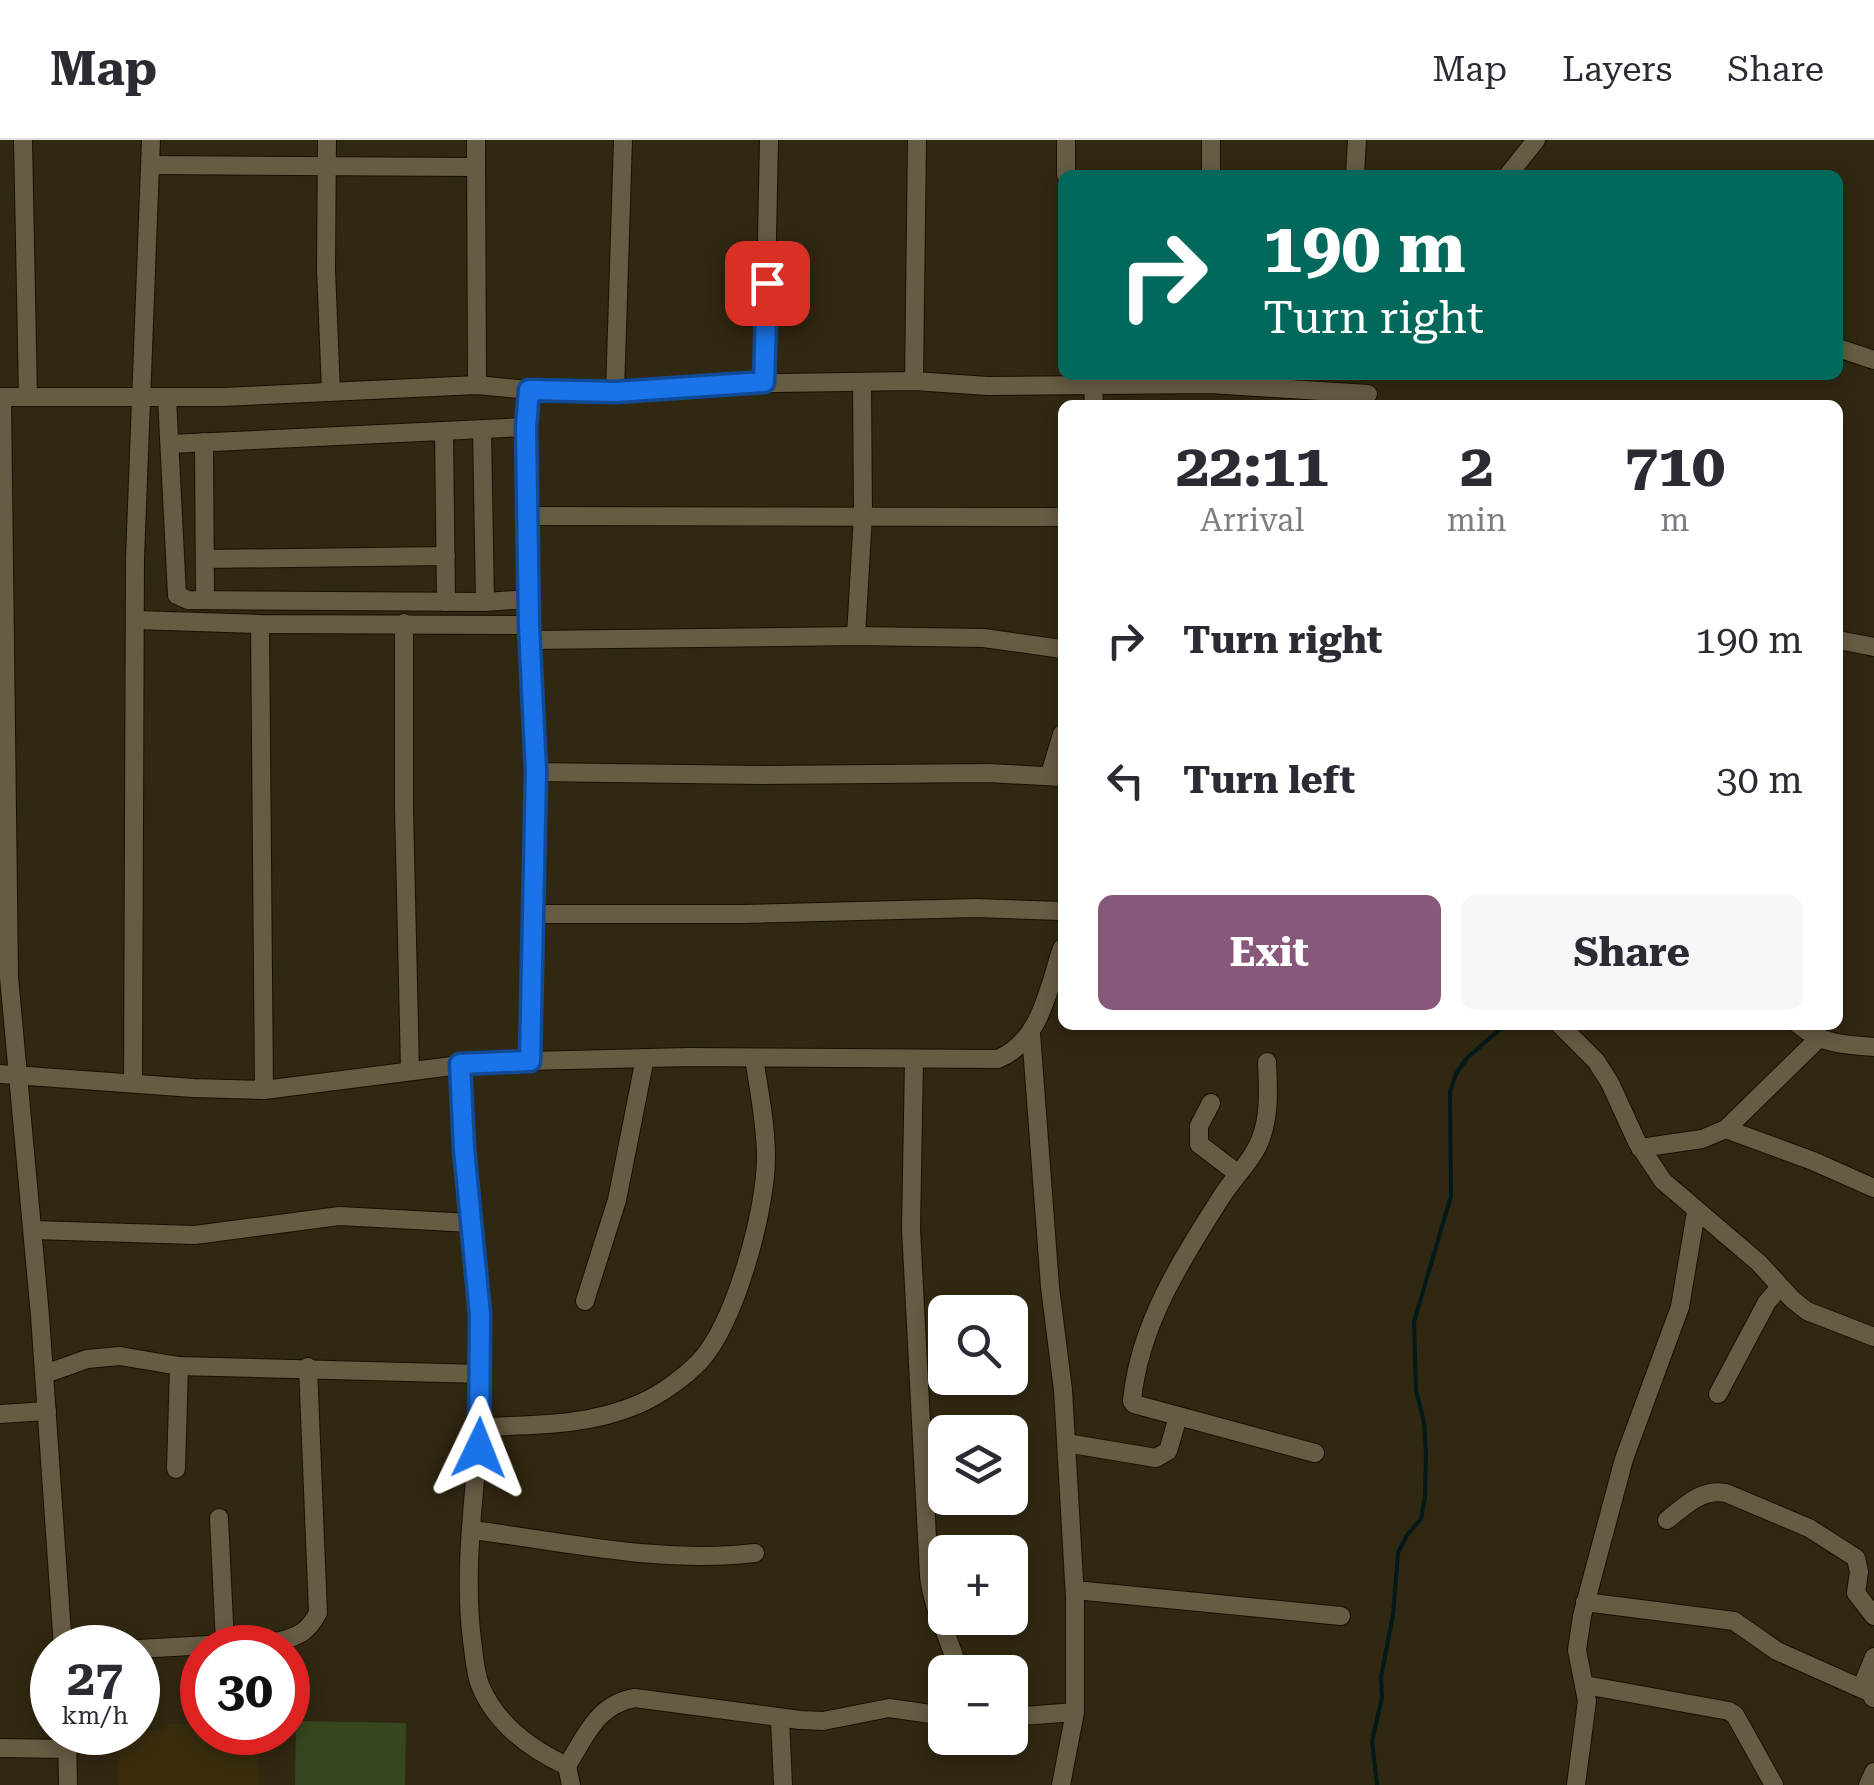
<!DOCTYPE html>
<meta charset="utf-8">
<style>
body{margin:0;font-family:"Roboto Serif",serif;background:#f7f7f7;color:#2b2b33;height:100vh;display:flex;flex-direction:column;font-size:38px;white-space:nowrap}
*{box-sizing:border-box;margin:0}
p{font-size:32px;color:#7c7c81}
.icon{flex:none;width:55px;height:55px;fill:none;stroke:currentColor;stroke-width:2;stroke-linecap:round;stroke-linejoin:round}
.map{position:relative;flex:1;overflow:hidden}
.sheet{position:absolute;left:1058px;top:260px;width:785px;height:630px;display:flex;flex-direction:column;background:#fff;border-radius:15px;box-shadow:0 5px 15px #0003}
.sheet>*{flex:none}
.top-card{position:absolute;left:1058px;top:30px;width:785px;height:210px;border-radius:15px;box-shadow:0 5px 15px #0003;background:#00695c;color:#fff;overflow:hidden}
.buttons{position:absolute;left:928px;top:1155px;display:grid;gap:20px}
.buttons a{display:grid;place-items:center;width:100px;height:100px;border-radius:15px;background:#fff;box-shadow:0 5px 15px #0003;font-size:50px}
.speed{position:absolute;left:30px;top:1485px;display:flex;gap:20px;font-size:50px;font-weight:700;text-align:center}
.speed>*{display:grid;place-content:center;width:130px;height:130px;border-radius:50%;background:#fff;box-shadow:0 5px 15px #0003;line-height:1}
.speed small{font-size:25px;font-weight:400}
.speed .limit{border:15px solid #d22;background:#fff;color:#111}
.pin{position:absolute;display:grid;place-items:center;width:85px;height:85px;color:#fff;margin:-42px;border-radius:20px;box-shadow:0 5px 15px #0006}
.me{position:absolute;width:110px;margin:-55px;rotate:2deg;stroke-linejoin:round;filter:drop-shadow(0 0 8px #0008)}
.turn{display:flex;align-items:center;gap:35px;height:210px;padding:0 40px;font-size:45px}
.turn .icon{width:130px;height:130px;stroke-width:2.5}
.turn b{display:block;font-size:70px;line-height:85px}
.eta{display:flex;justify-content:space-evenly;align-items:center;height:170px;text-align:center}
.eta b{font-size:60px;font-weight:700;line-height:70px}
.primary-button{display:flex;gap:20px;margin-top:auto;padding:20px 40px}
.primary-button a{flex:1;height:115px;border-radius:15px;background:#86587a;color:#fff;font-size:40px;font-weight:700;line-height:115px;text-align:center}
.primary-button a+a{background:#f7f7f7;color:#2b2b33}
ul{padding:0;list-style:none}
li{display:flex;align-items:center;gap:30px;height:140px;padding:0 40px}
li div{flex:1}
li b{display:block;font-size:38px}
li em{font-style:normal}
header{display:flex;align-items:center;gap:60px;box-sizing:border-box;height:140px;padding:0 50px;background:#fff;border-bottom:2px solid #e1e1e2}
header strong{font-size:48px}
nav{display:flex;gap:55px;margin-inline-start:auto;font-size:35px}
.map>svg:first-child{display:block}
.built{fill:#392c0d}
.green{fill:#38461f}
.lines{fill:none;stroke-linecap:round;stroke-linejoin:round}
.stream{stroke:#001919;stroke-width:4}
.minor-casing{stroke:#191000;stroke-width:20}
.minor{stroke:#665b43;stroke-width:18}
.route-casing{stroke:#114b97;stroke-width:25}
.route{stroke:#1a73e8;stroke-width:18}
</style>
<header>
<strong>Map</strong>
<nav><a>Map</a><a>Layers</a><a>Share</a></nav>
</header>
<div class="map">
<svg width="1874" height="1645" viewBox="0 0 1874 1645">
<rect width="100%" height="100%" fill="#312811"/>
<polygon class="built" points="167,1584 202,1584 202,1592 259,1593 259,1645 119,1645 116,1595 138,1591 167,1591"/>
<polygon class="green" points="296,1581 406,1583 405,1645 295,1645"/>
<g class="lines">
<polyline class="stream" points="1377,1645 1372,1601 1382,1558 1381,1537 1393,1475 1398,1413 1407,1395 1421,1379 1425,1356 1426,1313 1424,1282 1416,1250 1414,1182 1451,1056 1450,952 1456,934 1467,918 1499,890 1509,885"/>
<defs>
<g id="minor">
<polyline points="23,0 28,257"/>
<polyline points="327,0 326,129 331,252"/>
<polyline points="476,0 477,245"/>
<polyline points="1066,0 1066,35"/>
<polyline points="1211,0 1211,35"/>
<polyline points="151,25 476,27"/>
<polyline points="1355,35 1357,0"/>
<polyline points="1508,35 1536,0"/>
<polyline points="1838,208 1874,220"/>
<polyline points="914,241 917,0"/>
<polyline points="764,242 769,0"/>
<polyline points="1093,244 1094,265"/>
<polyline points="529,250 526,287 529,485 536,632 529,921"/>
<polyline points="615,252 623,0"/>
<polyline points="0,257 223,257 477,245 529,250 615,252 710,244 914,241 988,246 1210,244 1368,254"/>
<polyline points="2,257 9,837 40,1176 63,1508"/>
<polyline points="167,258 177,455 188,460 485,462 529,459"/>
<polyline points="482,289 485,462"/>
<polyline points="444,291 446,462"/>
<polyline points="204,302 205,460"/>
<polyline points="170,304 526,287"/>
<polyline points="529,376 1062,377"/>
<polyline points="205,419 446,416"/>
<polyline points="136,480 260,484 529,485"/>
<polyline points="404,483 404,668 410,930"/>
<polyline points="260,484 264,950"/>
<polyline points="856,496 863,375 862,242"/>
<polyline points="530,500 856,496 984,498 1062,509"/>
<polyline points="1838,500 1874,507"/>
<polyline points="536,632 759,635 988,633 1062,637"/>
<polyline points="1050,634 1062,594"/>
<polyline points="532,774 743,774 976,768 1062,771"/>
<polyline points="1560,885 1596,921 1610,943 1637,1002 1663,1041 1759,1123 1793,1160 1807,1171 1874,1197"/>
<path d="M1799,885C1821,904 1845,905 1874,907"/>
<polyline points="1031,893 1050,1147 1063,1250 1075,1458 1075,1572 1061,1645"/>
<path d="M914,920L911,1089L929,1436C933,1471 950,1498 959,1532"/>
<path d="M1267,922C1268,947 1270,974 1261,998C1253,1020 1234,1037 1222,1056C1182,1119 1139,1185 1132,1261L1134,1264L1315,1313"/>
<path d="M460,925C464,1028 482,1132 482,1235C481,1323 461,1413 472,1500C474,1514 475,1532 480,1545C496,1584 530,1609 567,1626L571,1645"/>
<path d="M0,934L193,948L264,950L460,925L529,921L688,917L998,919C1041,901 1048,849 1062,808"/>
<polyline points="133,943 135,418 151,0"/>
<polyline points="1211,963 1199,986 1199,1004 1237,1033"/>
<polyline points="1726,989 1813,1021 1874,1048"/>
<polyline points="1640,1008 1702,999 1726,989 1818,899"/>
<polyline points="33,1090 195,1095 339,1076 471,1083"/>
<polyline points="585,1161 617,1060 645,918"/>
<polyline points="45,1234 87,1219 120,1216 179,1226 482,1234"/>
<polyline points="1718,1254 1767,1162 1779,1148"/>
<polyline points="0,1274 47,1271"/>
<path d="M480,1287C533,1285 589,1286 639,1264C660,1255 685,1237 701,1220C736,1180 766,1070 766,1017C766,984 759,951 754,918"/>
<polyline points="1066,1303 1156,1318 1168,1311 1178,1277"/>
<polyline points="176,1329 179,1226"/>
<polyline points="219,1378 225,1504"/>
<path d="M1667,1380C1685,1366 1702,1348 1726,1353L1809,1388L1856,1418L1859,1432L1856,1453L1874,1476"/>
<path d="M472,1390C567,1402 660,1424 755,1413"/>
<polyline points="1075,1450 1341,1476"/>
<polyline points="1585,1462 1734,1481 1777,1511 1869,1552"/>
<path d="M138,1509L280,1501C300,1496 308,1491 318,1473L308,1227"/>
<polyline points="1585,1545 1729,1571 1735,1575 1774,1645"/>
<polyline points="1873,1558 1865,1539 1874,1517"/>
<polyline points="1010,1577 1075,1572"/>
<polyline points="780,1579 783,1645"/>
<polyline points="67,1592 68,1645"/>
<polyline points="0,1608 68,1609"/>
<path d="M567,1626C585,1597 597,1564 635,1558L800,1580L823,1581L889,1568L945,1576"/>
<polyline points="1576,1645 1587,1561 1577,1510 1582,1476 1624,1319 1680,1167 1696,1072"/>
<polyline points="1868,1645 1874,1632"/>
</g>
</defs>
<use href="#minor" class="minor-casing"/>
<use href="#minor" class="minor"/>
</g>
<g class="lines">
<defs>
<polyline id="route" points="479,1308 480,1174 464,1009 460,924 530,921 536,632 529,486 526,287 529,250 615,252 764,242 767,143"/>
</defs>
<use href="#route" class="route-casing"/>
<use href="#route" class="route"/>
</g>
</svg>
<div class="buttons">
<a><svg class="icon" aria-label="search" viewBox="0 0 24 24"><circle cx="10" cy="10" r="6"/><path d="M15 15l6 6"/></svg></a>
<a><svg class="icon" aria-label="layers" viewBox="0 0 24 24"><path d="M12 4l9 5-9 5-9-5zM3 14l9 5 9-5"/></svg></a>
<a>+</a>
<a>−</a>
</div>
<div class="speed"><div>27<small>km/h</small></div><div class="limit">30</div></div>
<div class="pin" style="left:767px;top:143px;background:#d93025"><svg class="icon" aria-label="arrive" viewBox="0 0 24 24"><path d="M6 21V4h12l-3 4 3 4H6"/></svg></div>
<svg class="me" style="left:479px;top:1308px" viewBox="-20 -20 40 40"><path d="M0-17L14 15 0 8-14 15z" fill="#1a73e8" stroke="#fff" stroke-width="4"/></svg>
<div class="top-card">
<div class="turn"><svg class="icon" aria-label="right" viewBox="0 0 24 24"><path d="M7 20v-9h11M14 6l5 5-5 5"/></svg><div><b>190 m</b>Turn right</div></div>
</div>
<section class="sheet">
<div class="eta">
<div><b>22:11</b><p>Arrival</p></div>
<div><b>2</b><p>min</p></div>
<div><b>710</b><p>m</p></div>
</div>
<ul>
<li><svg class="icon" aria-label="right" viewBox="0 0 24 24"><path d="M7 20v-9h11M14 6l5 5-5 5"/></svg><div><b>Turn right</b></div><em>190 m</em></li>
<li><svg class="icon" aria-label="left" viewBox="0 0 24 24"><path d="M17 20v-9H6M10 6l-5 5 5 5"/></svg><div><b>Turn left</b></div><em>30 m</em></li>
</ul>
<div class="primary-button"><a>Exit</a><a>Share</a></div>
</section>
</div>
